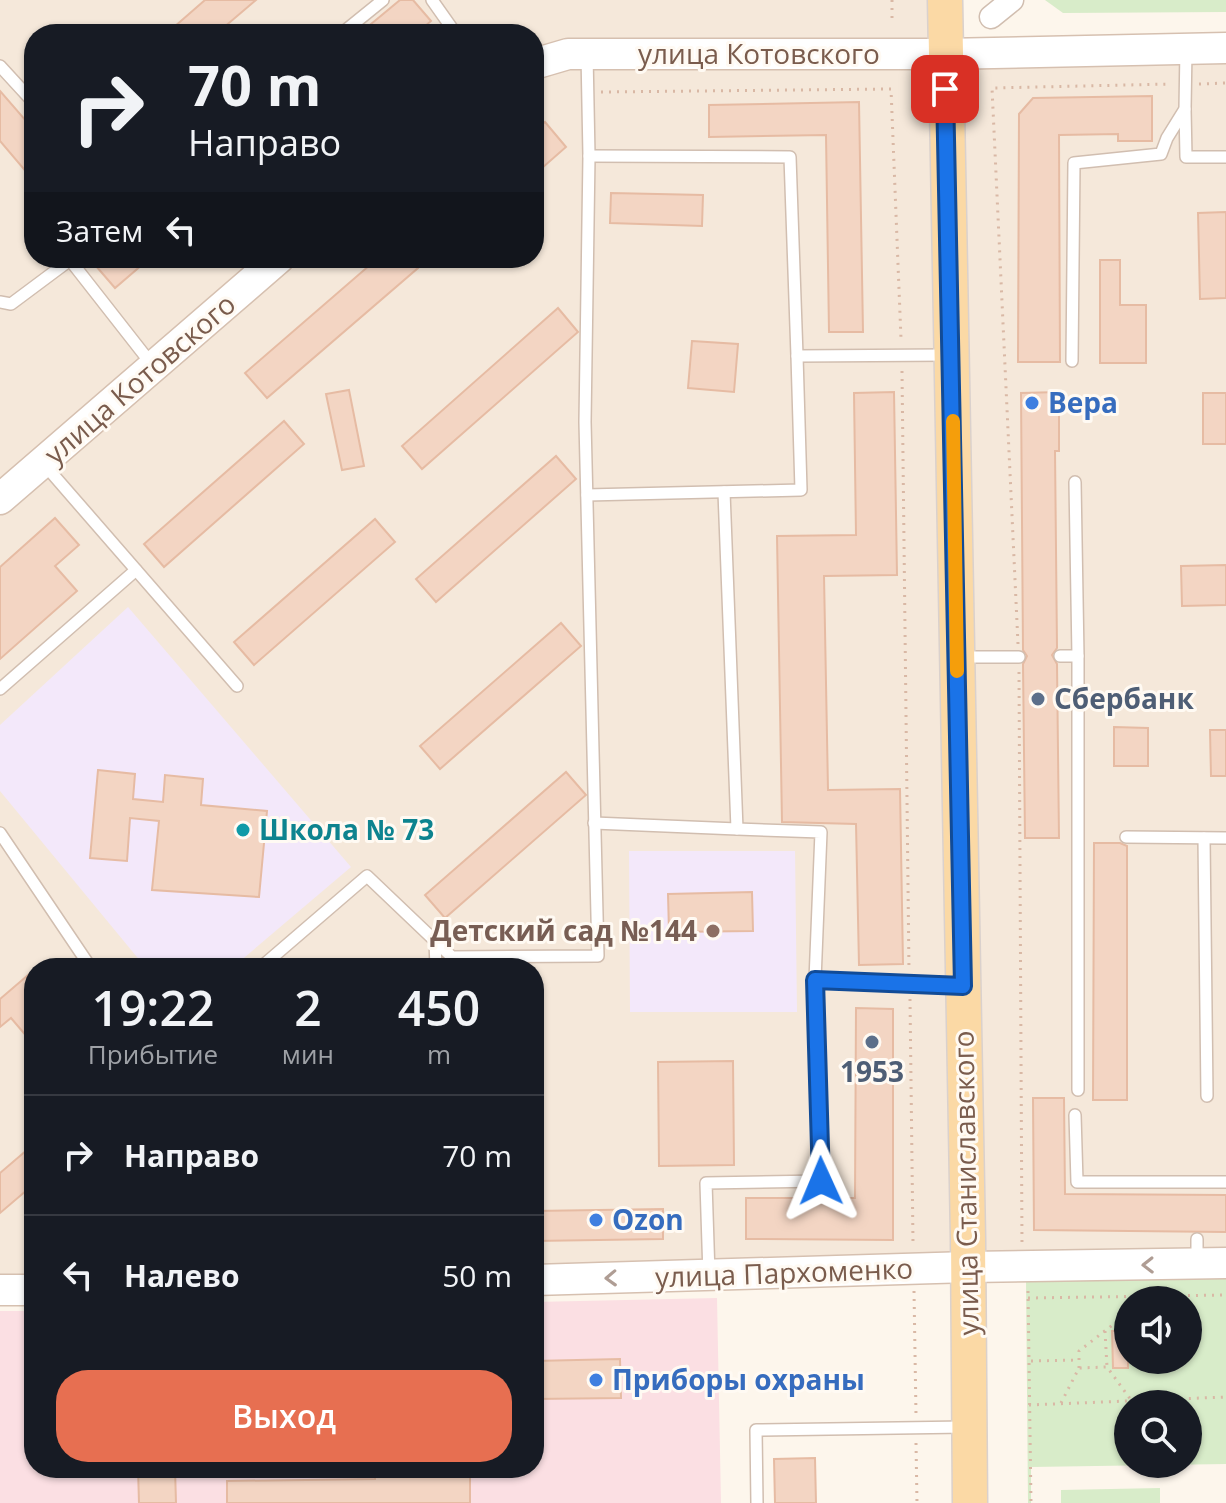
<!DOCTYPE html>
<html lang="ru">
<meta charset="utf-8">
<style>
body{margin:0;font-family:"Open Sans",sans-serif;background:#20242c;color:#f1f3f6;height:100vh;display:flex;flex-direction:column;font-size:30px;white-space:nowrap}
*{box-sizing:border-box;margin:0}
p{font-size:26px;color:#9ea1a6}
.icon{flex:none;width:44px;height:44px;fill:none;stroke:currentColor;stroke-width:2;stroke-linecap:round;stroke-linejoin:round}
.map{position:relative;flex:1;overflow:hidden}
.sheet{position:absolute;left:24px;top:958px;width:520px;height:520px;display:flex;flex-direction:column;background:#171b24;border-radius:32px;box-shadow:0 2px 6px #0004}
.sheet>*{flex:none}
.banner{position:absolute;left:24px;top:24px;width:520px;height:244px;border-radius:32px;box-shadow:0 2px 6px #0004;background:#171b24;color:#f1f3f6;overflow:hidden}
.controls{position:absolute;left:1114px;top:1286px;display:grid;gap:16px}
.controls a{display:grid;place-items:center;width:88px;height:88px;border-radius:50%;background:#171b24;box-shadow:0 2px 6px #0004;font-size:40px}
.pin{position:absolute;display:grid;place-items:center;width:68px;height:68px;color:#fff;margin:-34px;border-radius:16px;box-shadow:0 4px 12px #0006}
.me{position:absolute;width:88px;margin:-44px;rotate:359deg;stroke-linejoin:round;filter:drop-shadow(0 0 6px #0008)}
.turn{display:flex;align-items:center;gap:28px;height:168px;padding:0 32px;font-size:36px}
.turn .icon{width:104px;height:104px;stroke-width:2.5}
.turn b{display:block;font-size:56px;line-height:68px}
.then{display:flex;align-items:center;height:76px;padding:0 32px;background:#0003;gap:16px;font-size:30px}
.eta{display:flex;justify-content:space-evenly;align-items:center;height:136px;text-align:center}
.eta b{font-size:48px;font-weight:600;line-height:56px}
.button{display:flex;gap:16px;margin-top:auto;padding:16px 32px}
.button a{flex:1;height:92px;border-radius:32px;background:#e76f51;color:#fff;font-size:32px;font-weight:600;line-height:92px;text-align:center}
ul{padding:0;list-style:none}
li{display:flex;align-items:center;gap:24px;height:120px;padding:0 32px;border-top:2px solid #363941}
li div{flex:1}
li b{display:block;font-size:30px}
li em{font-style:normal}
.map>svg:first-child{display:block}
.residential{fill:#f5e8da;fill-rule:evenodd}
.education{fill:#f3e8fa}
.medical{fill:#fbdfe3}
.green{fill:#d8ecc9;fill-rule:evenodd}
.building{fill:#f3d5c3;stroke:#e6bba3;stroke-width:2}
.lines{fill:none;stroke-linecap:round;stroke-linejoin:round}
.lane-casing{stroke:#d1beb0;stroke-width:14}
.street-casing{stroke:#d1beb0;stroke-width:25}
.secondary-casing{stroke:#d6c0b0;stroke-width:33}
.primary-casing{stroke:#dad1cd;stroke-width:37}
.path{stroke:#d9b8a5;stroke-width:3;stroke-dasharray:2 6;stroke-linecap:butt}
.lane{stroke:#fff;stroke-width:11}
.street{stroke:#fff;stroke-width:22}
.secondary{stroke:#fff;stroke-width:30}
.primary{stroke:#fbd9a5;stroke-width:34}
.oneway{stroke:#af9d94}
.route-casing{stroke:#114b97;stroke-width:20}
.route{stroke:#1a73e8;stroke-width:14}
.slow{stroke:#f59e0b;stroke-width:14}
.shop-dot{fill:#3f7fe0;stroke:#fffaf3;stroke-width:3}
.service-dot{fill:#5c6f8a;stroke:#fffaf3;stroke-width:3}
.culture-dot{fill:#0f9aa8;stroke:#fffaf3;stroke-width:3}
.education-dot{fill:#8d6e63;stroke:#fffaf3;stroke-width:3}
.labels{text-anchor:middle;stroke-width:6;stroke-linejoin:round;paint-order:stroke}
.street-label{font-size:28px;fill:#7a5c4d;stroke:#fffaf3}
.shop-label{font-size:28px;font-weight:bold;fill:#366cbe;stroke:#fffaf3;text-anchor:start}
.service-label{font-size:28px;font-weight:bold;fill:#4e5e75;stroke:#fffaf3;text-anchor:start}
.culture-label{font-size:28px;font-weight:bold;fill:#0d838f;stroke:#fffaf3;text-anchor:start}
.education-label{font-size:28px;font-weight:bold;fill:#785e54;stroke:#fffaf3;text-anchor:end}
</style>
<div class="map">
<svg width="1226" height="1503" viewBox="0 0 1226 1503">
<rect width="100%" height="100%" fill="#fdf6ec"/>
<path class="residential" d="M0,0H945L944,54L1226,48V1263L534,1280V968H34V1290H0ZM34,34H534V258H34Z"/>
<g class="education">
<polygon points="128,607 351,867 232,968 146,968 0,791 0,725"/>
<polygon points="629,851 795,851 797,1012 630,1012"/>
</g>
<polygon class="medical" points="717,1298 721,1503 0,1503 0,1311 34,1311 34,1468 534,1468 534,1302"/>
<g class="green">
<polygon points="1045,0 1226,0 1226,12 1063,13"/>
<path d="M1226,1276V1464L1031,1467V1503H1028L1026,1278ZM1128,1300H1188V1360H1128ZM1128,1404H1188V1464H1128Z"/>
<polygon points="1160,1488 1160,1503 1061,1503 1061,1490"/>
</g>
<g class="building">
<polygon points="205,0 256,0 216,34 166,34"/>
<polygon points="400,0 413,0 431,21 416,34 359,34"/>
<polygon points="0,91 34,130 34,181 0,141"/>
<polygon points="1152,96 1152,141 1118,141 1118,134 1059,135 1060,362 1018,362 1019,114 1033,98"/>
<polygon points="859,102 863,332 829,332 826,135 709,137 709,105"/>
<polygon points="545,122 566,147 534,175 534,131"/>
<polygon points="611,193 703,195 702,226 610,223"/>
<polygon points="1226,212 1226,298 1200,299 1198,213"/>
<polygon points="89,258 150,258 115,288"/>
<polygon points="378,258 410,258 418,268 267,398 245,373"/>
<polygon points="1100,260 1120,260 1120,305 1146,305 1146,363 1100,363"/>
<polygon points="558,308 578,332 422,469 402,446"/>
<polygon points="692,341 738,344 734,392 688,388"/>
<polygon points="349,390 364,466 342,470 326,394"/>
<polygon points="894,392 897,575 824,576 828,790 900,789 903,964 859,965 856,824 782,822 777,536 856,535 854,393"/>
<polygon points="1059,392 1059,451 1055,451 1057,648 1052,655 1057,664 1059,838 1025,838 1023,664 1027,656 1023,650 1021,393"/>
<rect x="1203" y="393" width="23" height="51"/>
<polygon points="284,421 304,444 164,567 144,544"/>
<polygon points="556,456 576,479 436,602 416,579"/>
<polygon points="55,518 79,545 55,566 77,591 0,659 0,567"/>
<polygon points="375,519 395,542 254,665 234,642"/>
<polygon points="1226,565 1226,605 1182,606 1181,566"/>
<polygon points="561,623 581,646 440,769 420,746"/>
<polygon points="1114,727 1148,728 1148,766 1114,766"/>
<polygon points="1210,730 1226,730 1226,776 1211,776"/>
<polygon points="98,770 135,774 133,799 163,802 165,775 203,779 201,805 267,811 259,897 152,890 159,821 130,818 127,861 90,858"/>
<polygon points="566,772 586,795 445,918 425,895"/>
<polygon points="1094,843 1120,843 1127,846 1127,1100 1093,1100"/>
<polygon points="752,892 753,931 669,932 668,894"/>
<polygon points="34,970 34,1045 11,1018 0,1027 0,999"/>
<polygon points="856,1008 893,1009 893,1240 746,1239 746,1198 855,1198"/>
<polygon points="733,1061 734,1165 659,1166 658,1062"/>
<polygon points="1033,1098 1064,1098 1065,1194 1226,1195 1226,1232 1034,1230"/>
<polygon points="34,1144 34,1184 0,1213 0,1173"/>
<polygon points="663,1209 663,1239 534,1241 534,1211"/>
<polygon points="1112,1331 1128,1331 1128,1368 1113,1368"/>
<polygon points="620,1359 621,1398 534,1399 534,1361"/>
<polygon points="815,1458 816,1503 775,1503 774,1459"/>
<polygon points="138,1468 175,1468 176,1503 139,1503"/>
<polygon points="375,1468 470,1468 470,1503 227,1503 227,1481 375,1479"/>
</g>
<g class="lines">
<defs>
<g id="lane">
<polyline points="432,0 456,34"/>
<polyline points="341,34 383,0"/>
<polyline points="0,66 34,103"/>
<polyline points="1185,109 1186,157 1226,157"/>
<polyline points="589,156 790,157 797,356 948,355"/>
<polyline points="0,302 11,304 70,260 153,366"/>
<polyline points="1072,361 1074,163 1161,154 1167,138 1185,109 1186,49"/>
<polyline points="43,463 237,686"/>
<polyline points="1075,482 1078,656 1078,1090"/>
<polyline points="587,495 801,490 797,356"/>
<polyline points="1060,656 1078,656"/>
<polyline points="961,657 1019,657"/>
<polyline points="0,689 136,570"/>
<polyline points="594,823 737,829 724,492"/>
<polyline points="737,829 821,832 815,980 958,986"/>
<polyline points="0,833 91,968"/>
<polyline points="1126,837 1226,838"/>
<polyline points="1204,838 1207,1096"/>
<polyline points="435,941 436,968"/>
<polyline points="260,968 367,876 452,957 598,956 585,422 589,156 587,54"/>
<polyline points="1075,1115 1077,1182 1226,1182"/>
<polyline points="1197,1239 1197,1263"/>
<polyline points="709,1275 706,1183 821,1181 815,980"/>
<polyline points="757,1503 756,1430 965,1427"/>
</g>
<polyline id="street" points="991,17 1012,0"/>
<g id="secondary">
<polyline points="534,64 568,54 944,54 1226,48"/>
<polyline points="0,499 279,258"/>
<polyline points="534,1280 969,1267 1226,1263"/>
<polyline points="0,1290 34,1290"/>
</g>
<polyline id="primary" points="945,0 968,1238 970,1503"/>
</defs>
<use href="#lane" class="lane-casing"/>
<use href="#street" class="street-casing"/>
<use href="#secondary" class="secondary-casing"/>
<use href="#primary" class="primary-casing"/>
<g class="path">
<polyline points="892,0 892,19"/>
<polyline points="1199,84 1226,83"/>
<polyline points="601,92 891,89 901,339"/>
<polyline points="902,371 909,971"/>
<polyline points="1018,644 992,88 1171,84"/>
<polyline points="1019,672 1022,1244"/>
<polyline points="910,999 913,1243"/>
<polyline points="914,1291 916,1415"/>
<polyline points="1028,1291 1031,1503"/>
<polyline points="1028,1298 1226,1295"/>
<polyline points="1105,1331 1107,1367"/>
<polyline points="1031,1361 1079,1360"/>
<polyline points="1079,1368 1079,1351 1128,1313"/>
<polyline points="1061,1403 1079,1368 1107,1367 1131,1400"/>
<polyline points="1029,1405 1226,1397"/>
<polyline points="916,1443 917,1503"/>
</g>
<use href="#lane" class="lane"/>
<use href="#street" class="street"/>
<use href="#secondary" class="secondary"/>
<use href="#primary" class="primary"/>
</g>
<defs><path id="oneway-chevron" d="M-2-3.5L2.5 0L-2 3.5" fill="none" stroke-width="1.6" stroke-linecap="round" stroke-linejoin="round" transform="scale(2)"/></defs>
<g class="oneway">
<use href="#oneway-chevron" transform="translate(1148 1265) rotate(179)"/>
<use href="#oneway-chevron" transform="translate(611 1278) rotate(178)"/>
</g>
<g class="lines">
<defs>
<polyline id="route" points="821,1181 815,980 963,986 945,89"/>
</defs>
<use href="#route" class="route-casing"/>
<use href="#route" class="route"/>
<polyline class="slow" points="953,421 957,671"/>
</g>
<g class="shop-dot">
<circle cx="1032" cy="403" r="8"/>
<circle cx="596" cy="1220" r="8"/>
<circle cx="596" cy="1380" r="8"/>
</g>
<g class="service-dot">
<circle cx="1038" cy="699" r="8"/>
<circle cx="872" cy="1042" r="8"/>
</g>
<circle class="culture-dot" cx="243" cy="830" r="8"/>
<circle class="education-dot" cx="713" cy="931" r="8"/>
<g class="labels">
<g class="street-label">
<text x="759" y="64">улица Котовского</text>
<text transform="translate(140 379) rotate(-41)" y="10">улица Котовского</text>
<text transform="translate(966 1183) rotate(-91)" y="10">улица Станиславского</text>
<text transform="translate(784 1273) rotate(-2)" y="10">улица Пархоменко</text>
</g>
<g class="shop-label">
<text x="1048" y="413">Вера</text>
<text x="612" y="1230">Ozon</text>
<text x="612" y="1390">Приборы охраны</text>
</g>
<g class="service-label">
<text x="1054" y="709">Сбербанк</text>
<text x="872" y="1082" text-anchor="middle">1953</text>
</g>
<g class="culture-label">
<text x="259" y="840">Школа № 73</text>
</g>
<g class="education-label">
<text x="697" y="941">Детский сад №144</text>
</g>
</g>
</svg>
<div class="controls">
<a><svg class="icon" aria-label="sound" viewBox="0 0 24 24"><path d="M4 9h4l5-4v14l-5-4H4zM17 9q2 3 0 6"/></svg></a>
<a><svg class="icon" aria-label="search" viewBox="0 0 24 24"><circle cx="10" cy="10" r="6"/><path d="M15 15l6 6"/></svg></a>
</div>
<div class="pin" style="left:945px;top:89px;background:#d93025"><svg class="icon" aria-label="arrive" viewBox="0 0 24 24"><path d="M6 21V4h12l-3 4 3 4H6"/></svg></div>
<svg class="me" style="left:821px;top:1181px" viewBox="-20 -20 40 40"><path d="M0-17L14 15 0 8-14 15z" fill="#1a73e8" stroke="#fff" stroke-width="4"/></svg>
<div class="banner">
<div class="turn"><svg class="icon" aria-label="right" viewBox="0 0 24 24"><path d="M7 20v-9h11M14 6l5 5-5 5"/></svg><div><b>70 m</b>Направо</div></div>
<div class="then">Затем<svg class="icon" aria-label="left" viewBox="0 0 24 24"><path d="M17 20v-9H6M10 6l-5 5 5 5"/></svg></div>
</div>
<section class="sheet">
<div class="eta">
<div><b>19:22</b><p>Прибытие</p></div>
<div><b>2</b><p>мин</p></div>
<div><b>450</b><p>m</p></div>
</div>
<ul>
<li><svg class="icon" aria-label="right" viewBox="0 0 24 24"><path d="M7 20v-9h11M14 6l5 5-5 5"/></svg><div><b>Направо</b></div><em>70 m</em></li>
<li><svg class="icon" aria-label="left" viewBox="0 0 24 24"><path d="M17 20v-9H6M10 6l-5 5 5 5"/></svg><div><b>Налево</b></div><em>50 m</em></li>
</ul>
<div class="button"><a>Выход</a></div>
</section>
</div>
